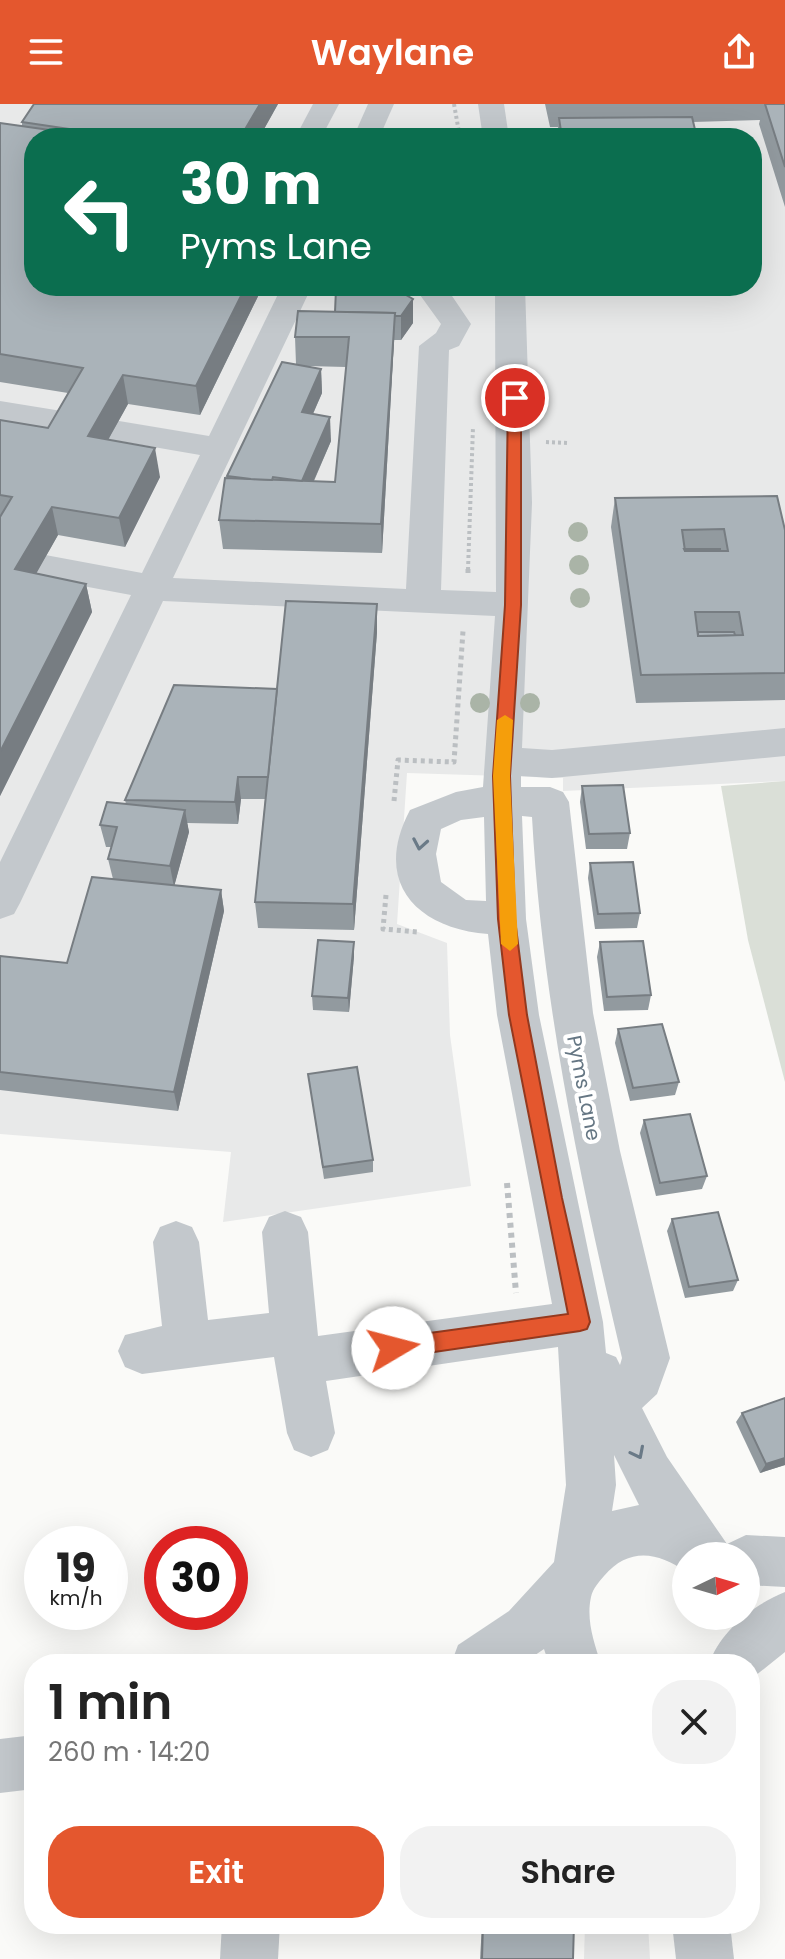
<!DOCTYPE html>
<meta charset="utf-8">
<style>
body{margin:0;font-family:Poppins,sans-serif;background:#f2f2f2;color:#222;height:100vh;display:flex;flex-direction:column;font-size:30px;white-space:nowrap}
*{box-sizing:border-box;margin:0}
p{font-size:26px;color:#767676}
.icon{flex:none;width:44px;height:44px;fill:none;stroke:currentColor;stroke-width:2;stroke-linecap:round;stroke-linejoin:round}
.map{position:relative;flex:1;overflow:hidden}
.drawer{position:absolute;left:24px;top:1550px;width:736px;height:280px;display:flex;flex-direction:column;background:#fff;border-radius:32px;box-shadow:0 8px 32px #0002}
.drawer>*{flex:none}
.guide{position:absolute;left:24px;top:24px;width:738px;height:168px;border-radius:32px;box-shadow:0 8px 32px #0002;background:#0b6e4f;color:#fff;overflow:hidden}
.needle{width:52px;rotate:85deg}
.controls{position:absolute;left:672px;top:1438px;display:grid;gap:16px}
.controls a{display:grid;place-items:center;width:88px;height:88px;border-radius:50%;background:#fff;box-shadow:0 8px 32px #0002;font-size:40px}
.speed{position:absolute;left:24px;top:1422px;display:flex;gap:16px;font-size:40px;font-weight:700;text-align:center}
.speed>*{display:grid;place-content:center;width:104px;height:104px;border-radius:50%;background:#fff;box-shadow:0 8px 32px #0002;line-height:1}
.speed small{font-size:20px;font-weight:400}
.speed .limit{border:12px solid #d22;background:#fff;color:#111}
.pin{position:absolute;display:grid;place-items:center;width:68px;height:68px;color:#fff;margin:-34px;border:4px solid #fff;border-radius:50%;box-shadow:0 2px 8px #0007}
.me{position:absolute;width:88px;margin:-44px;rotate:82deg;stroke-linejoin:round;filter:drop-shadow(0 0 6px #0008)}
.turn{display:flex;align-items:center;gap:28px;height:168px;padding:0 24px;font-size:36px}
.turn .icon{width:104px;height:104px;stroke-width:2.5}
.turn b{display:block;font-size:56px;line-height:68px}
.round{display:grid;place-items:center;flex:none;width:84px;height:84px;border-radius:32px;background:#f2f2f2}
.headline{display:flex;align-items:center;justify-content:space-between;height:136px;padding:0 24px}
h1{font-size:48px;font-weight:600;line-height:60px}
.action{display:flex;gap:16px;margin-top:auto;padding:16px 24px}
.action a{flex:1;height:92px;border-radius:32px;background:#e4572e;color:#fff;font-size:32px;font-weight:600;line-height:92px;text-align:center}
.action a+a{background:#f2f2f2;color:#222}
header{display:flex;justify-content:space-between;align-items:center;height:104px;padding:0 24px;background:#e4572e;color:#fff;font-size:36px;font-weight:600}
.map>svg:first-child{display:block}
.built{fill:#e8e9e9;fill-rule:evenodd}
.green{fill:#dadfd7}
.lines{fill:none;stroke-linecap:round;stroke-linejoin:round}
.path-far2{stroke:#bbbfc2;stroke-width:4;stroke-dasharray:3 3;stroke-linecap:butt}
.path-far1{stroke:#bbbfc2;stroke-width:5;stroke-dasharray:4 4;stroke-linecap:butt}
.path{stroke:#bbbfc2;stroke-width:6;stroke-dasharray:5 5;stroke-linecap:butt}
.minor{fill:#c3c8cc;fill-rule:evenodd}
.tree{fill:#aab4a7}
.wall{fill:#929a9f;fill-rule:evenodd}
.shaded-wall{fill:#777d82}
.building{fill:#aab3b9;stroke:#777d82;stroke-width:2;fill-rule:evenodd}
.oneway{stroke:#6a7a87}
.route{fill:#e4572e;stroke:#94391e;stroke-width:2}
.slow{fill:#f59e0b}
.labels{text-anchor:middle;stroke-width:8;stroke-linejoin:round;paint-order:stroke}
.street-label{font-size:20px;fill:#657683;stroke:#fff}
</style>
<header><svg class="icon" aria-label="menu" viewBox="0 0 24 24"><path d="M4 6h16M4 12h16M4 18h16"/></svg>Waylane<svg class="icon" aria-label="share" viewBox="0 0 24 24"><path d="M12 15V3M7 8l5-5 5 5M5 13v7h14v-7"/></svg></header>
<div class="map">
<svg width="785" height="1855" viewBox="0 0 785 1855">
<rect width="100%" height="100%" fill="#fafaf8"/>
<g class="built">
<path d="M0,0H785V677L563,687V674L407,669L397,820L447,839L450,931L471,1082L223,1118L231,1048L0,1030ZM34,34H752V182H34Z"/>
<polygon points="585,1820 648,1820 650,1855 584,1855"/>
</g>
<polygon class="green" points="785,677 785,978 748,836 721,682"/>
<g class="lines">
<g class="path-far2">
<polyline points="454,0 460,34"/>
<polyline points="546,338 569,339"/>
<polyline points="468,466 473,323"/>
</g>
<g class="path-far1">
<polyline points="468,469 468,464"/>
<polyline points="394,697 398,656 454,658 463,527"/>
<polyline points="386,791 383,825 418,828"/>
</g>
<polyline class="path" points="507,1079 516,1189"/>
<g class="minor">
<polygon points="313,0 339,0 321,34 295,34"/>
<polygon points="368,0 394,0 379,34 353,34"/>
<polygon points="478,0 504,0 509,34 483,34"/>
<path d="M282,182H312L173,474L406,485L419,242L436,229L441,220L420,191L421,182H451L450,189L471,220L459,242L449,246L441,486L496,488L495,182H525L532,399L522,644L552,646L785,624V652L552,674L521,672V683H550L563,688L569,698L593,909L620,1047L670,1254L657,1290L642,1304L667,1353L727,1440L746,1431L785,1433V1483L746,1481V1452H686V1468C658,1448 629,1443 604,1472C599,1478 593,1484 591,1493C586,1516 594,1538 601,1560H549L544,1545L522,1560H451L458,1541L509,1507L554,1458L566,1381L558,1243L326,1277L335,1329L328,1346L311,1353L294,1346L287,1329L274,1253L142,1270L125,1263L118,1247L125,1231L162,1222L153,1138L160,1123L176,1117L192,1123L199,1138L208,1216L269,1209L262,1128L269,1113L285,1107L301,1113L308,1128L318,1232L552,1200L497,911L488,830C416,824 372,778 410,706L456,688L483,683L495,512L163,497L20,799L14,810L0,815V758L131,491L40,474L28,470L23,462L28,454L40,450L142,469L200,351L113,336L102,333L97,326L102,319L113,316L209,332ZM522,712L532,713C542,897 580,1075 622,1254L620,1261L616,1253L606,1249L603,1218L539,911L526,815ZM484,713L486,797L466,796L441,778L436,750L441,725L461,716ZM614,1351L639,1401L612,1407L616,1381Z"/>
<polygon points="0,297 74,309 85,312 90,319 85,326 74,329 0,317"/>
<path d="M785,1488V1548L750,1576V1560H713L711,1555C723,1525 755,1500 785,1488Z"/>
<polygon points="34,1631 34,1685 0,1689 0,1635"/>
<polygon points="222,1820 280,1820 278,1855 220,1855"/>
<polygon points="672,1820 730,1820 734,1855 676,1855"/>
</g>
</g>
<g class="tree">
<circle cx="578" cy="428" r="10"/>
<circle cx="579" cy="461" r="10"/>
<circle cx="580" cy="494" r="10"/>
<circle cx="480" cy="599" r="10"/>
<circle cx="530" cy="599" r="10"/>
</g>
<g class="wall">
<polygon points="34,0 278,0 259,34 34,34 34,182 263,182 200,311 128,300 108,336 160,373 125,443 58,431 36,469 86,480 92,508 0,692 0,316 48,324 68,289 0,278 0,19 22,22 22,18"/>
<polygon points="545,0 785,0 785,103 759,20 760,16 693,18 697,34 557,34 558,23 550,23"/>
<path d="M343,186L400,188L413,195V219L401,236H394L382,449L223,445L219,416L227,372L296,260L295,233L335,208ZM307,262L346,263L335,378L314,377L331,337L313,310L322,289L321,265Z"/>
<polygon points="615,394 785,426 785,596 636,599 611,423"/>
<polygon points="377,528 354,826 258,824 255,798 265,695 241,695 238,720 187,719 189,728 174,782 221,786 224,807 178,1007 0,986 0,852 67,859 113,775 108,755 111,743 106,743 100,721 126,700 125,696 277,585"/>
<polygon points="582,682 630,729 627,745 586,745 580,698"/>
<polygon points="590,759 640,809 637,824 595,825 588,774"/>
<polygon points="354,838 354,852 349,908 313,906 312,892"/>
<polygon points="600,838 651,891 648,906 604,907 597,853"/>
<polygon points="618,925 679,978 675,991 630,997 615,939"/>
<polygon points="308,970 373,1056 373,1068 324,1075"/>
<polygon points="644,1016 707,1072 702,1085 656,1092 640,1029"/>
<polygon points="672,1115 738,1176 733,1187 685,1194 667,1127"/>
<polygon points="785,1294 785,1361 760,1369 736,1318 742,1309"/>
<polygon points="482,1820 574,1820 573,1855 480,1855"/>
</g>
<g class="shaded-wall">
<polygon points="260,0 278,0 259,34 240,34"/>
<polygon points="246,182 263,182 200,311 196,282"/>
<polygon points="413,195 413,219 401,236 401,212"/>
<polygon points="395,209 394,238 382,449 381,420"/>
<polygon points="321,265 322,289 303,332 302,308"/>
<polygon points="123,271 128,300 94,361 88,332"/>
<polygon points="330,313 331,337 303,401 302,377"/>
<polygon points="155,344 160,373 125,443 119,414"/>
<polygon points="52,403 58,431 23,493 15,465"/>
<polygon points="86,480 92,508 0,692 0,648"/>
<polygon points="377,500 377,528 354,826 353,800"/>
<polygon points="238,673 241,695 238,720 235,698"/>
<polygon points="185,706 189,728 174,783 170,762"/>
<polygon points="221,786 224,807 178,1007 174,988"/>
<polygon points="354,838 354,852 349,908 348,894"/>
<polygon points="785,1354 785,1361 760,1369 766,1360"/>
</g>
<g class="building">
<polygon points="34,0 260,0 240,34 130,34 22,18"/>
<polygon points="765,0 785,0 785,63"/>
<polygon points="692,13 697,34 562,34 559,14"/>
<polygon points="0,19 106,34 34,34 34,182 246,182 196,282 123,271 88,332 155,344 119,414 52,403 15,465 86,480 0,648 0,413 12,393 0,391 0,316 48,324 83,264 0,250"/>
<polygon points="344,182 399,182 399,187 413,195 401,212 394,212 395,209 335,208 336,185 343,186"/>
<polygon points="298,207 395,209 381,420 219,416 225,374 335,378 349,233 295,233"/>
<polygon points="282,258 321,265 302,308 330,313 302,377 273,373 272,376 251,375 227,372"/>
<path d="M777,392L785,426V569L641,571L615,394ZM724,425L728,447H685L682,426ZM695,508H739L743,531L698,532Z"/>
<polygon points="684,445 720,445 720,447 685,447"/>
<polygon points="286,497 377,500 353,800 255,798"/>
<polygon points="698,528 734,528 735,531 698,532"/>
<polygon points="174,581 277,585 268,673 238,673 235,698 125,696"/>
<polygon points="623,681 630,729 589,730 582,682"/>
<polygon points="107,698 185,706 170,762 108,755 117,723 100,721"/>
<polygon points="633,758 640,809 598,810 590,759"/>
<polygon points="92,773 221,786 174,988 0,968 0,852 67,859"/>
<polygon points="318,836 354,838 348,894 312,892"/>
<polygon points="643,837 651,891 607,893 600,838"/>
<polygon points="662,920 679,978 633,984 618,925"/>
<polygon points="357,963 373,1056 323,1063 308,970"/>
<polygon points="690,1010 707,1072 660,1079 644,1016"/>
<polygon points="718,1108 738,1176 689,1183 672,1115"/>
<polygon points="785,1294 785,1354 766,1360 742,1309"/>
<polygon points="483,1820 574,1820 573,1855 482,1855"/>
</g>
<defs><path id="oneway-chevron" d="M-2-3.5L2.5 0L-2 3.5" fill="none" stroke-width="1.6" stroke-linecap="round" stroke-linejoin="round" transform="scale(2)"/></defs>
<g class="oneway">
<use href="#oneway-chevron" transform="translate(420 740) rotate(100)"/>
<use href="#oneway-chevron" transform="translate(638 1349) rotate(63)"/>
</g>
<polygon class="route" points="515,290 521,294 521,501 510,672 515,815 527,911 562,1094 590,1218 587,1225 580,1227 393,1254 386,1251 383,1244 386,1237 393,1234 568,1210 509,911 498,815 493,672 505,501 508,294"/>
<polygon class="slow" points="505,611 513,616 510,672 518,840 510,847 501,840 493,672 497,616"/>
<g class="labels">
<g class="street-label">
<text transform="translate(584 984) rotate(79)" y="7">Pyms Lane</text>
</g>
</g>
</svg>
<div class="controls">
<a><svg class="needle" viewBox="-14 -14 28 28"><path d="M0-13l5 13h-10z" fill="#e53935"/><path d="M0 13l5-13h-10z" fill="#767676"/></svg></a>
</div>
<div class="speed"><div>19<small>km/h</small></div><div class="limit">30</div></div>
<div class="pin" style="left:515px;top:294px;background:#d93025"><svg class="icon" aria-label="arrive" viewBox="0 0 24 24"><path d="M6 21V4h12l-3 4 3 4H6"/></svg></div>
<svg class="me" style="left:393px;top:1244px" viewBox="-20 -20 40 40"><circle r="19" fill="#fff"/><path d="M0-13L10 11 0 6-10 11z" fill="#e4572e"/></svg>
<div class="guide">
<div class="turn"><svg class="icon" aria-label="left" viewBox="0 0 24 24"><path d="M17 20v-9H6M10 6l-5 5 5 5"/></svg><div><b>30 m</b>Pyms Lane</div></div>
</div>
<section class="drawer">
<div class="headline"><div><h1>1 min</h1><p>260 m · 14:20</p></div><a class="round"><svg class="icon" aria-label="close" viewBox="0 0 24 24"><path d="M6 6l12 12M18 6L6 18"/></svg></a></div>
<div class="action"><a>Exit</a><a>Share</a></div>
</section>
</div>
